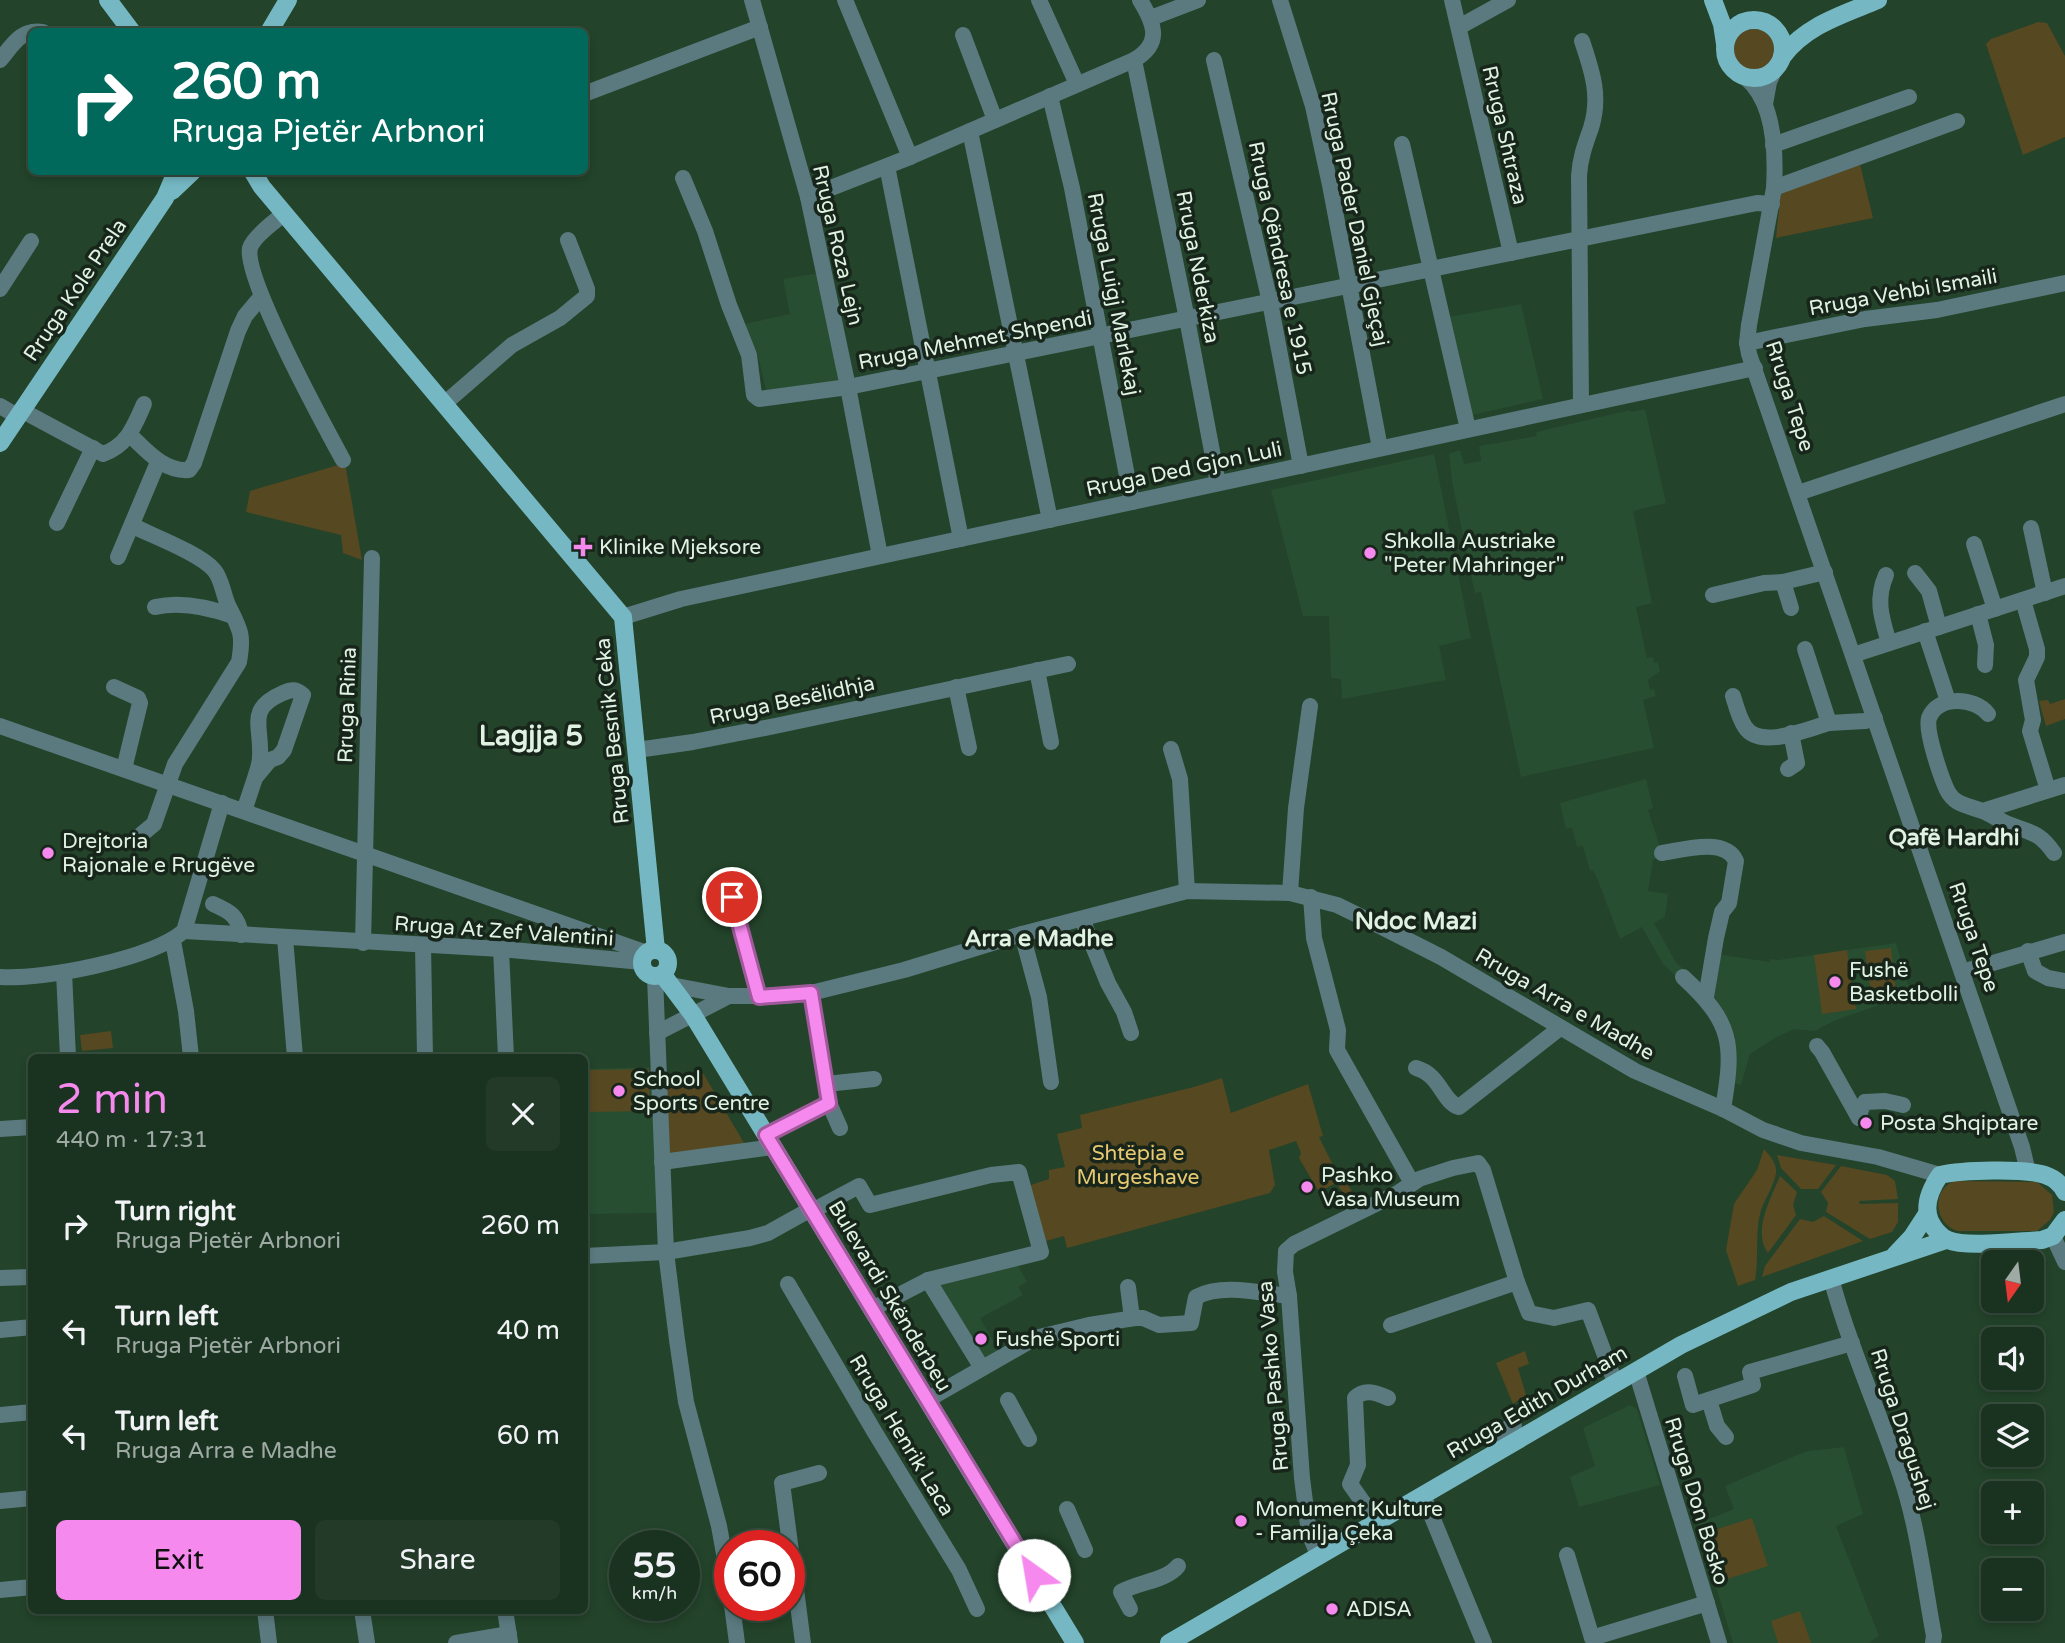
<!DOCTYPE html>
<meta charset="utf-8">
<style>
body{margin:0;font-family:"Varela Round",sans-serif;background:#233a29;color:#f1f3f6;height:100vh;display:flex;flex-direction:column;font-size:26px;white-space:nowrap}
*{box-sizing:border-box;margin:0}
p{font-size:23px;color:#9faaa5}
.icon{flex:none;width:38px;height:38px;fill:none;stroke:currentColor;stroke-width:2;stroke-linecap:round;stroke-linejoin:round}
.map{position:relative;flex:1;overflow:hidden}
.side{position:absolute;left:28px;top:1054px;width:560px;height:560px;display:flex;flex-direction:column;background:#1a3220;border-radius:10px;box-shadow:0 4px 10px #0003,0 0 0 2px #384d3e}
.side>*{flex:none}
.top-card{position:absolute;left:28px;top:28px;width:560px;height:147px;border-radius:10px;box-shadow:0 4px 10px #0003,0 0 0 2px #384d3e;background:#00695c;color:#fff;overflow:hidden}
.needle{width:46px;rotate:194deg}
.fabs{position:absolute;left:1981px;top:1250px;display:grid;gap:14px}
.fabs a{display:grid;place-items:center;width:63px;height:63px;border-radius:10px;background:#1a3220;box-shadow:0 4px 10px #0003,0 0 0 2px #384d3e;font-size:35px}
.speed{position:absolute;left:609px;top:1530px;display:flex;gap:14px;font-size:35px;font-weight:700;text-align:center}
.speed>*{display:grid;place-content:center;width:91px;height:91px;border-radius:50%;background:#1a3220;box-shadow:0 4px 10px #0003,0 0 0 2px #384d3e;line-height:1}
.speed small{font-size:18px;font-weight:400}
.speed .limit{border:10px solid #d22;background:#fff;color:#111}
.pin{position:absolute;display:grid;place-items:center;width:60px;height:60px;color:#fff;margin:-30px;border:4px solid #fff;border-radius:50%;box-shadow:0 2px 7px #0007}
.me{position:absolute;width:77px;margin:-38px;rotate:328deg;stroke-linejoin:round;filter:drop-shadow(0 0 5px #0008)}
.turn{display:flex;align-items:center;gap:24px;height:147px;padding:0 28px;font-size:32px}
.turn .icon{width:91px;height:91px;stroke-width:2.5}
.turn b{display:block;font-size:49px;line-height:60px}
.round{display:grid;place-items:center;flex:none;width:74px;height:74px;border-radius:10px;background:#233a29}
.headline{display:flex;align-items:center;justify-content:space-between;height:119px;padding:0 28px}
h1{font-size:42px;font-weight:600;line-height:52px;color:#f689ee}
.action{display:flex;gap:14px;margin-top:auto;padding:14px 28px}
.action a{flex:1;height:80px;border-radius:10px;background:#f689ee;color:#111;font-size:28px;font-weight:600;line-height:80px;text-align:center}
.action a+a{background:#233a29;color:#f1f3f6}
ul{padding:0;list-style:none}
li{display:flex;align-items:center;gap:21px;height:105px;padding:0 28px}
li div{flex:1}
li b{display:block;font-size:26px}
li em{font-style:normal}
.map>svg:first-child{display:block}
.built{fill:#274e30}
.green{fill:#564821}
.lines{fill:none;stroke-linecap:round;stroke-linejoin:round}
.minor{stroke:#5a7a7f;stroke-width:16}
.major{stroke:#75b8c3;stroke-width:18}
.route-casing{stroke:#a0599b;stroke-width:18}
.route{stroke:#f689ee;stroke-width:12}
.poi-dot{fill:#f689ee;stroke:#17251a;stroke-width:2.5}
.labels{text-anchor:middle;stroke-width:7;stroke-linejoin:round;paint-order:stroke}
.street-label{font-size:21px;fill:#e0f3e3;stroke:#17251a}
.poi-label{font-size:21px;fill:#e0f3e3;stroke:#17251a;text-anchor:start}
.park-label{font-size:21px;fill:#e8c972;stroke:#17251a}
.neighbourhood-label{font-size:23px;font-weight:bold;fill:#e0f3e3;stroke:#17251a}
.quarter-label{font-size:24px;font-weight:bold;fill:#e0f3e3;stroke:#17251a}
.district-label{font-size:28px;font-weight:bold;fill:#e0f3e3;stroke:#17251a}
</style>
<div class="map">
<svg width="2065" height="1643" viewBox="0 0 2065 1643">
<rect width="100%" height="100%" fill="#23432a"/>
<g class="built">
<polygon points="818,273 839,381 767,394 757,352 744,324 790,314 783,279"/>
<polygon points="1521,304 1543,399 1468,416 1443,318"/>
<polygon points="1645,409 1666,503 1633,511 1652,603 1636,607 1647,658 1653,657 1654,663 1658,662 1660,671 1648,680 1650,690 1654,689 1656,696 1643,700 1654,748 1521,777 1481,592 1475,593 1473,585 1452,481 1449,454 1460,450 1464,464 1481,461 1479,446 1537,436 1536,432 1630,410 1631,412"/>
<polygon points="1434,454 1471,638 1439,646 1446,680 1342,699 1341,679 1331,678 1329,616 1303,616 1271,490"/>
<polygon points="1646,779 1653,808 1648,810 1663,856 1653,860 1648,891 1668,894 1665,917 1654,923 1675,961 1687,973 1680,980 1663,964 1642,927 1620,939 1597,878 1593,870 1590,871 1583,846 1577,847 1572,828 1566,829 1560,803"/>
<polygon points="1896,943 1911,994 1836,1020 1815,1031 1794,1029 1775,1038 1750,1054 1741,1085 1732,1082 1735,1037 1711,989 1717,954 1770,962 1770,959 1778,960"/>
<polygon points="652,1067 658,1213 585,1214 584,1069"/>
<polygon points="1017,1263 1027,1282 1018,1287 1023,1295 980,1318 1000,1352 984,1361 933,1284"/>
<polygon points="1630,1405 1637,1409 1660,1485 1579,1507 1570,1477 1595,1466 1583,1428"/>
<polygon points="1844,1447 1863,1514 1836,1526 1879,1636 1869,1643 1733,1643 1697,1524 1734,1509 1725,1486 1797,1455 1809,1451"/>
</g>
<g class="green">
<polygon points="2038,22 2047,23 2065,56 2065,137 2023,155 1986,44 1991,39"/>
<circle cx="1754" cy="50" r="21"/>
<polygon points="1859,160 1873,218 1776,238 1781,189"/>
<polygon points="345,463 362,560 343,553 341,535 246,512 250,491"/>
<polygon points="2065,699 2065,719 2046,726 2039,701 2048,700 2050,704"/>
<polygon points="1891,948 1897,998 1872,1001 1865,951"/>
<polygon points="1847,950 1856,1009 1822,1014 1814,955"/>
<polygon points="111,1031 113,1048 82,1051 80,1035"/>
<polygon points="649,1069 650,1111 589,1112 588,1070"/>
<polygon points="703,1073 744,1143 669,1155 665,1084"/>
<polygon points="1222,1078 1231,1113 1308,1084 1323,1136 1319,1137 1338,1175 1341,1175 1356,1197 1350,1203 1336,1183 1319,1192 1299,1158 1301,1153 1296,1141 1269,1150 1275,1185 1270,1193 1067,1248 1064,1236 1042,1242 1028,1186 1049,1179 1049,1170 1065,1167 1057,1134 1082,1128 1080,1115 1194,1087"/>
<path d="M1764,1149C1770,1156 1777,1163 1776,1173C1774,1187 1763,1201 1760,1214C1755,1236 1759,1258 1755,1280L1738,1286L1726,1250L1734,1204L1757,1170Z"/>
<polygon points="1777,1155 1836,1165 1818,1189 1801,1189 1781,1168"/>
<polygon points="1841,1166 1887,1175 1895,1181 1898,1199 1859,1201 1860,1204 1898,1203 1898,1222 1892,1232 1870,1239 1826,1212 1828,1203 1821,1192"/>
<path d="M1780,1176L1797,1192L1793,1205L1796,1215L1768,1253C1752,1231 1771,1198 1780,1176Z"/>
<path d="M1954,1181L2037,1182L2052,1195L2054,1212L2050,1220L2037,1231H1958C1935,1225 1930,1191 1954,1181Z"/>
<polygon points="1824,1216 1863,1241 1762,1277 1765,1266 1800,1219 1813,1222"/>
<polygon points="1525,1351 1529,1364 1518,1368 1526,1395 1513,1404 1496,1363"/>
<polygon points="1752,1518 1768,1566 1721,1581 1705,1533"/>
<polygon points="1800,1611 1811,1643 1778,1643 1771,1621"/>
</g>
<g class="lines">
<g class="minor">
<polyline points="752,0 808,197 848,387 880,556"/>
<polyline points="845,0 910,157"/>
<polyline points="1039,0 1077,84"/>
<polyline points="1280,0 1313,106 1330,185 1380,448"/>
<polyline points="1452,0 1511,253"/>
<polyline points="1151,18 1198,0"/>
<polyline points="1459,27 1508,0"/>
<polyline points="963,35 995,120"/>
<path d="M0,60C12,46 21,28 43,32"/>
<polyline points="1134,60 1187,319 1218,483"/>
<polyline points="1214,60 1270,302 1301,466"/>
<path d="M1746,78C1775,102 1776,153 1774,188L1749,325L1747,343L1749,354L2022,1147L2028,1172"/>
<polyline points="584,94 760,27"/>
<polyline points="1050,96 1072,188 1132,502"/>
<polyline points="1765,104 1769,82 1775,69"/>
<polyline points="970,131 1050,520"/>
<polyline points="1402,144 1468,429"/>
<polyline points="1773,145 1909,97"/>
<polyline points="887,166 961,539"/>
<polyline points="683,178 705,231 729,305 749,355 754,395 759,399 848,387 1757,203 1772,204"/>
<polyline points="1774,188 1957,121"/>
<path d="M808,197L910,157L1134,60C1163,43 1154,23 1140,0"/>
<path d="M284,214C276,220 253,237 250,248C243,277 325,427 343,460"/>
<polyline points="0,289 31,241"/>
<polyline points="1747,343 1865,319 1937,310 2065,283"/>
<polyline points="444,404 512,345 560,318 587,296 587,289 568,240"/>
<path d="M1581,405L1579,176C1580,158 1585,145 1591,128C1601,96 1592,71 1582,41"/>
<polyline points="0,406 17,416"/>
<path d="M21,410L103,454C128,445 134,426 144,404"/>
<path d="M130,435C147,451 164,472 189,470L194,463L238,331L245,316L261,297"/>
<polyline points="1798,493 2065,404"/>
<polyline points="57,523 93,448"/>
<path d="M133,526C153,536 201,554 214,570C222,579 223,594 228,605C240,630 244,633 239,662L175,764L154,824L136,839"/>
<polyline points="2031,528 2045,593"/>
<polyline points="1974,544 1995,609"/>
<polyline points="118,557 158,462"/>
<polyline points="1915,573 1929,591 1939,627"/>
<path d="M1886,575C1875,600 1882,619 1889,643"/>
<polyline points="1783,582 1791,608"/>
<polyline points="1713,595 1764,583 1783,582 1825,572"/>
<polyline points="2023,600 2037,649 2037,657 2026,680 2033,720 2030,731 2048,790"/>
<path d="M155,607C181,601 208,607 233,616"/>
<polyline points="1978,614 1986,645 1985,665"/>
<polyline points="623,617 681,599 1755,368"/>
<polyline points="1925,631 1948,701"/>
<polyline points="1805,649 1829,723 1865,721 1875,718"/>
<polyline points="1853,655 2065,586"/>
<polyline points="1037,670 1051,742"/>
<polyline points="114,687 138,698 140,703 124,769"/>
<polyline points="956,687 969,748"/>
<path d="M1733,696C1736,706 1739,718 1745,727C1760,750 1807,729 1829,723"/>
<path d="M1988,714C1975,697 1938,695 1929,718C1925,731 1941,777 1947,790C1955,806 1968,805 1982,811C1991,814 1998,820 2006,823C2029,833 2038,830 2054,853"/>
<polyline points="0,726 647,953"/>
<polyline points="1171,749 1180,779 1187,891"/>
<polyline points="637,750 693,742 775,726 1068,664"/>
<polyline points="1788,769 1797,763 1791,733"/>
<path d="M244,811L255,778L270,760L278,757L284,750L303,695C296,689 292,689 283,693C246,709 262,725 260,757C260,764 257,771 255,778"/>
<polyline points="1983,811 2065,785"/>
<path d="M1662,853C1683,850 1725,837 1736,861L1729,903L1722,912L1716,938L1706,997"/>
<polyline points="1290,893 1296,808 1310,706"/>
<polyline points="732,897 759,997"/>
<polyline points="1311,897 1314,938 1338,1030 1337,1050 1412,1183"/>
<path d="M213,904C231,912 238,916 241,935"/>
<polyline points="1082,919 1108,983 1124,1012 1131,1033"/>
<polyline points="184,931 501,949 642,962"/>
<polyline points="1022,934 1039,997 1051,1082"/>
<polyline points="285,938 295,1057"/>
<polyline points="173,941 186,1011 191,1057"/>
<polyline points="363,943 372,558"/>
<polyline points="423,945 425,1057"/>
<polyline points="501,949 506,1057"/>
<polyline points="2028,951 2035,971 2048,978 2065,981"/>
<polyline points="64,972 68,1057"/>
<polyline points="1962,972 2065,942"/>
<path d="M0,977C44,980 151,959 184,931L222,803"/>
<polyline points="655,977 666,1252 677,1340 686,1402 719,1526 730,1587"/>
<path d="M1683,977C1733,1023 1734,1044 1723,1109"/>
<polyline points="671,985 729,996 784,996 811,993 904,970 1022,934 1187,891 1290,893 1337,905 1376,924 1441,957 1635,1071 1723,1109 1763,1130 1801,1143 1878,1157 1940,1175"/>
<polyline points="811,993 829,1103 840,1128"/>
<polyline points="657,1033 729,996"/>
<polyline points="1817,1046 1822,1052 1859,1118"/>
<path d="M1416,1068C1441,1075 1442,1102 1459,1107L1560,1028"/>
<polyline points="826,1084 874,1079"/>
<polyline points="1859,1118 1861,1109 1865,1102 1885,1101 1903,1105"/>
<polyline points="0,1129 32,1127"/>
<polyline points="766,1135 829,1103"/>
<polyline points="662,1162 773,1147"/>
<polyline points="812,1211 859,1186 870,1205 991,1175 1019,1172 1041,1252 928,1280 872,1309"/>
<polyline points="2053,1236 2065,1262"/>
<polyline points="584,1256 666,1252 750,1238 768,1233 811,1209"/>
<polyline points="0,1278 32,1277"/>
<path d="M1831,1278C1849,1345 1878,1409 1900,1474C1918,1526 1924,1583 1934,1636L1933,1643"/>
<polyline points="928,1280 982,1368"/>
<polyline points="788,1284 874,1431 959,1570 977,1609"/>
<polyline points="1128,1287 1132,1318"/>
<polyline points="1391,1325 1517,1282"/>
<polyline points="0,1330 32,1327"/>
<polyline points="1636,1371 1719,1643"/>
<polyline points="1685,1376 1693,1405 1753,1385 1750,1372 1852,1343"/>
<path d="M927,1400L1035,1338L1089,1325L1135,1318H1143L1159,1325L1191,1323L1196,1297C1222,1283 1260,1293 1289,1296"/>
<polyline points="1008,1400 1029,1439"/>
<polyline points="1709,1400 1717,1426 1726,1437"/>
<polyline points="0,1415 32,1412"/>
<polyline points="1495,1435 1514,1425"/>
<polyline points="1423,1495 1484,1643"/>
<polyline points="0,1501 32,1498"/>
<polyline points="1067,1509 1085,1550"/>
<path d="M1377,1522L1350,1484L1358,1465L1355,1398C1365,1388 1377,1393 1388,1398"/>
<polyline points="1318,1555 1309,1533 1302,1478 1289,1296 1285,1272 1286,1251 1294,1244 1398,1193 1419,1179 1453,1168 1478,1163 1483,1170 1517,1282 1529,1313 1554,1318 1588,1310 1615,1382"/>
<polyline points="1567,1555 1592,1638 1707,1603"/>
<polyline points="0,1590 32,1587"/>
<polyline points="732,1605 737,1643"/>
<path d="M1130,1609L1121,1592C1138,1582 1166,1581 1178,1566"/>
<polyline points="265,1610 269,1643"/>
<polyline points="362,1610 367,1643"/>
<polyline points="505,1610 510,1642"/>
<polyline points="456,1643 509,1634"/>
<polyline points="803,1643 782,1483 819,1473"/>
</g>
<g class="major">
<polyline points="108,0 132,32"/>
<polyline points="1713,0 1722,24 1725,44"/>
<circle cx="1754" cy="49" r="29"/>
<polyline points="269,32 288,0"/>
<path d="M1782,57C1806,25 1842,15 1878,0"/>
<polyline points="253,172 262,187 623,617 656,950"/>
<polyline points="172,191 192,172"/>
<polyline points="0,443 165,198 176,172"/>
<circle cx="655" cy="963" r="13"/>
<polyline points="663,975 693,1015 1075,1643"/>
<path d="M2065,1192C2061,1184 2054,1178 2045,1175C2024,1168 1962,1170 1940,1175C1931,1188 1923,1205 1930,1221C1934,1229 1939,1236 1948,1240C1966,1248 2020,1241 2042,1240L2053,1236L2065,1220"/>
<polyline points="1895,1255 1912,1237 1927,1214"/>
<polyline points="1169,1643 1681,1345 1791,1292 1946,1240"/>
</g>
</g>
<g class="lines">
<defs>
<polyline id="route" points="732,897 759,997 811,993 829,1103 766,1135 1034,1575"/>
</defs>
<use href="#route" class="route-casing"/>
<use href="#route" class="route"/>
</g>
<g class="poi-dot">
<path d="M579.5 536.5h7v7h7v7h-7v7h-7v-7h-7v-7h7z"/>
<circle cx="1370" cy="553" r="7"/>
<circle cx="48" cy="853" r="7"/>
<circle cx="1835" cy="982" r="7"/>
<circle cx="619" cy="1091" r="7"/>
<circle cx="1866" cy="1123" r="7"/>
<circle cx="1307" cy="1187" r="7"/>
<circle cx="981" cy="1339" r="7"/>
<circle cx="1241" cy="1521" r="7"/>
<circle cx="1332" cy="1609" r="7"/>
</g>
<g class="labels">
<g class="street-label">
<text transform="translate(1505 135) rotate(77)" y="7">Rruga Shtraza</text>
<text transform="translate(1355 219) rotate(78)" y="7">Rruga Pader Daniel Gjeçaj</text>
<text transform="translate(838 245) rotate(77)" y="7">Rruga Roza Lejn</text>
<text transform="translate(1280 258) rotate(78)" y="7">Rruga Qëndresa e 1915</text>
<text transform="translate(1198 267) rotate(79)" y="7">Rruga Nderkiza</text>
<text transform="translate(75 290) rotate(-56)" y="7">Rruga Kole Prela</text>
<text transform="translate(1903 292) rotate(-10)" y="7">Rruga Vehbi Ismaili</text>
<text transform="translate(1114 294) rotate(79)" y="7">Rruga Luigj Marlekaj</text>
<text transform="translate(975 340) rotate(-11)" y="7">Rruga Mehmet Shpendi</text>
<text transform="translate(1790 396) rotate(72)" y="7">Rruga Tepe</text>
<text transform="translate(1184 469) rotate(-12)" y="7">Rruga Ded Gjon Luli</text>
<text transform="translate(792 700) rotate(-12)" y="7">Rruga Besëlidhja</text>
<text transform="translate(347 705) rotate(-88)" y="7">Rruga Rinia</text>
<text transform="translate(612 731) rotate(-96)" y="7">Rruga Besnik Ceka</text>
<text transform="translate(504 931) rotate(4)" y="7">Rruga At Zef Valentini</text>
<text transform="translate(1974 937) rotate(71)" y="7">Rruga Tepe</text>
<text transform="translate(1565 1004) rotate(30)" y="7">Rruga Arra e Madhe</text>
<text transform="translate(890 1296) rotate(59)" y="7">Bulevardi Skënderbeu</text>
<text transform="translate(1273 1376) rotate(-95)" y="7">Rruga Pashko Vasa</text>
<text transform="translate(1537 1402) rotate(-30)" y="7">Rruga Edith Durham</text>
<text transform="translate(1903 1429) rotate(72)" y="7">Rruga Dragushej</text>
<text transform="translate(902 1435) rotate(59)" y="7">Rruga Henrik Laca</text>
<text transform="translate(1697 1501) rotate(73)" y="7">Rruga Don Bosko</text>
</g>
<g class="poi-label">
<text x="1384" y="548">Shkolla Austriake<tspan x="1384" dy="24">"Peter Mahringer"</tspan></text>
<text x="599" y="554">Klinike Mjeksore</text>
<text x="62" y="848">Drejtoria<tspan x="62" dy="24">Rajonale e Rrugëve</tspan></text>
<text x="1849" y="977">Fushë<tspan x="1849" dy="24">Basketbolli</tspan></text>
<text x="633" y="1086">School<tspan x="633" dy="24">Sports Centre</tspan></text>
<text x="1880" y="1130">Posta Shqiptare</text>
<text x="1321" y="1182">Pashko<tspan x="1321" dy="24">Vasa Museum</tspan></text>
<text x="995" y="1346">Fushë Sporti</text>
<text x="1255" y="1516">Monument Kulture<tspan x="1255" dy="24">- Familja Çeka</tspan></text>
<text x="1346" y="1616">ADISA</text>
</g>
<g class="park-label">
<text x="1138" y="1160">Shtëpia e<tspan x="1138" dy="24">Murgeshave</tspan></text>
</g>
<g class="neighbourhood-label">
<text x="1954" y="845">Qafë Hardhi</text>
<text x="1039" y="946">Arra e Madhe</text>
</g>
<g class="quarter-label">
<text x="1416" y="929">Ndoc Mazi</text>
</g>
<g class="district-label">
<text x="531" y="745">Lagjja 5</text>
</g>
</g>
</svg>
<div class="fabs">
<a><svg class="needle" viewBox="-14 -14 28 28"><path d="M0-13l5 13h-10z" fill="#e53935"/><path d="M0 13l5-13h-10z" fill="#9faaa5"/></svg></a>
<a><svg class="icon" aria-label="sound" viewBox="0 0 24 24"><path d="M4 9h4l5-4v14l-5-4H4zM17 9q2 3 0 6"/></svg></a>
<a><svg class="icon" aria-label="layers" viewBox="0 0 24 24"><path d="M12 4l9 5-9 5-9-5zM3 14l9 5 9-5"/></svg></a>
<a>+</a>
<a>−</a>
</div>
<div class="speed"><div>55<small>km/h</small></div><div class="limit">60</div></div>
<div class="pin" style="left:732px;top:897px;background:#d93025"><svg class="icon" aria-label="arrive" viewBox="0 0 24 24"><path d="M6 21V4h12l-3 4 3 4H6"/></svg></div>
<svg class="me" style="left:1034px;top:1575px" viewBox="-20 -20 40 40"><circle r="19" fill="#fff"/><path d="M0-13L10 11 0 6-10 11z" fill="#f689ee"/></svg>
<div class="top-card">
<div class="turn"><svg class="icon" aria-label="right" viewBox="0 0 24 24"><path d="M7 20v-9h11M14 6l5 5-5 5"/></svg><div><b>260 m</b>Rruga Pjetër Arbnori</div></div>
</div>
<section class="side">
<div class="headline"><div><h1>2 min</h1><p>440 m · 17:31</p></div><a class="round"><svg class="icon" aria-label="close" viewBox="0 0 24 24"><path d="M6 6l12 12M18 6L6 18"/></svg></a></div>
<ul>
<li><svg class="icon" aria-label="right" viewBox="0 0 24 24"><path d="M7 20v-9h11M14 6l5 5-5 5"/></svg><div><b>Turn right</b><p>Rruga Pjetër Arbnori</p></div><em>260 m</em></li>
<li><svg class="icon" aria-label="left" viewBox="0 0 24 24"><path d="M17 20v-9H6M10 6l-5 5 5 5"/></svg><div><b>Turn left</b><p>Rruga Pjetër Arbnori</p></div><em>40 m</em></li>
<li><svg class="icon" aria-label="left" viewBox="0 0 24 24"><path d="M17 20v-9H6M10 6l-5 5 5 5"/></svg><div><b>Turn left</b><p>Rruga Arra e Madhe</p></div><em>60 m</em></li>
</ul>
<div class="action"><a>Exit</a><a>Share</a></div>
</section>
</div>
